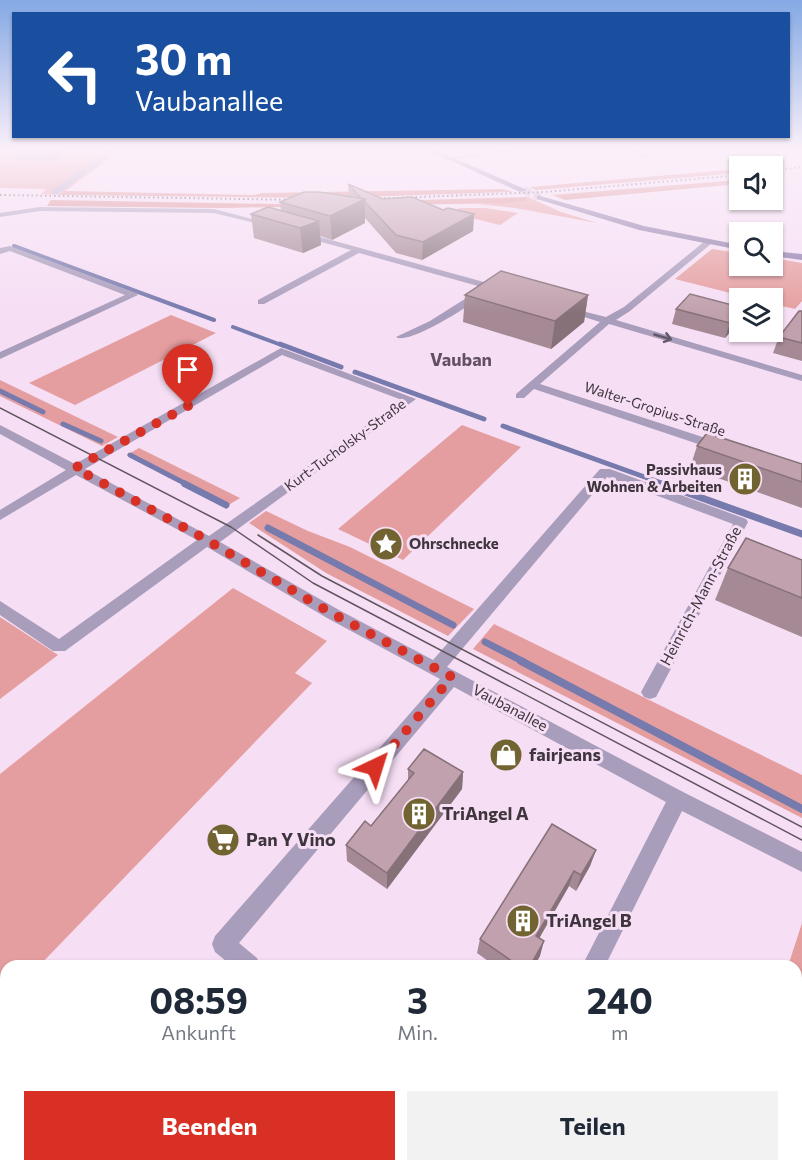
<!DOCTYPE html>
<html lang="de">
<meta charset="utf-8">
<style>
body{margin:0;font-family:Commissioner,sans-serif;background:#f2f2f3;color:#1f2937;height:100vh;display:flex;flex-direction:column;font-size:22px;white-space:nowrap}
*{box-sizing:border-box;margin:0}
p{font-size:20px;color:#747a83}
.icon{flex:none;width:33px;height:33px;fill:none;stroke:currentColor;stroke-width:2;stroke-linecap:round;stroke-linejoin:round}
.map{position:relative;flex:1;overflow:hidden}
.panel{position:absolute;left:0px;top:960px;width:802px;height:212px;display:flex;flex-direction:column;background:#fff;border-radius:18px 18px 0 0;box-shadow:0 2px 4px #0004}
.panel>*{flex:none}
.hud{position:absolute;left:12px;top:12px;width:778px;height:126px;border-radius:0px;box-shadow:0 2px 4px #0004;background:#1a4fa0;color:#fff;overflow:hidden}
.tools{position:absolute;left:729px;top:156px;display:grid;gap:12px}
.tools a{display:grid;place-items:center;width:54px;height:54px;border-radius:0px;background:#fff;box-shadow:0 2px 4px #0004;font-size:30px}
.pin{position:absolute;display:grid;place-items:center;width:51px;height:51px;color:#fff;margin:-62px -26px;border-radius:50% 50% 50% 0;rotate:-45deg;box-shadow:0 0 6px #0007}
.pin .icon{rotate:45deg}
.me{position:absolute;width:66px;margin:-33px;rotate:41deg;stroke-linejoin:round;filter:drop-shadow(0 0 4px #0008)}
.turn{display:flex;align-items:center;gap:21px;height:126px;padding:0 24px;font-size:27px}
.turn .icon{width:78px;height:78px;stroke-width:2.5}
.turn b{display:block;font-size:42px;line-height:51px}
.eta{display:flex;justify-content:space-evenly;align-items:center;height:102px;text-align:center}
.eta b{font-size:36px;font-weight:700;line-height:42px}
.primary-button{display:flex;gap:12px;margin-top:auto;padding:12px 24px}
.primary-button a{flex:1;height:69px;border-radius:0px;background:#d93025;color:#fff;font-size:24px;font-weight:700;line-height:69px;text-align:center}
.primary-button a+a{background:#f2f2f3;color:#1f2937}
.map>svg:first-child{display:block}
.green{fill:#e59e9f}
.forest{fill:#d98688}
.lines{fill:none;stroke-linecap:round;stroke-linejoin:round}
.stream-far3{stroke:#767aad;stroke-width:4}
.stream-far2{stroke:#767aad;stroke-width:5}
.stream-far1{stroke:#767aad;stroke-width:7}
.stream{stroke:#767aad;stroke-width:8}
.secondary-tunnel{stroke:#d1bccf;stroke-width:8;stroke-dasharray:8 4;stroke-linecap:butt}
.street{fill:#a99dbc;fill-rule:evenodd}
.secondary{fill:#8b79a6;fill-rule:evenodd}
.tram{stroke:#60555f;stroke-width:1.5}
.rail{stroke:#60555f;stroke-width:2;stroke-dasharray:1.5 3;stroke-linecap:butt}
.wall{fill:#a58a95}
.shaded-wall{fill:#867179}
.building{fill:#c0a1ad;stroke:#867179;stroke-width:1.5}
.oneway{stroke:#635969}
.route{stroke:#d93025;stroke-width:10;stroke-dasharray:0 18}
.labels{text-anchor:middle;stroke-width:6;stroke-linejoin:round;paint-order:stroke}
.far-street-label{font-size:14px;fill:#3e353d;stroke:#f6def4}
.poi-label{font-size:15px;font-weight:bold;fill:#3e353d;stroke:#f6def4;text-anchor:end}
.street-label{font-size:15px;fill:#3e353d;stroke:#f6def4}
.far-district-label{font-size:18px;font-weight:bold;fill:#635062;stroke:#f6def4}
.near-poi-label{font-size:18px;font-weight:bold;fill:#3e353d;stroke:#f6def4;text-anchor:start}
</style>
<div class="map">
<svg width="802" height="1171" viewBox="0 0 802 1171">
<rect width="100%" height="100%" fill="#f6def4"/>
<g class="green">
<polygon points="0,149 122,149 60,195 41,194 46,189 0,188"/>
<polygon points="528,197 561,212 597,223 515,208 478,204 526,201"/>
<polygon points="460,208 485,208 518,213 500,225 451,213"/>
<polygon points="712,249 739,253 740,266 772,266 773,258 802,263 802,301 795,309 773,304 772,298 750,298 675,279"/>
<polygon points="171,315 216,333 75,405 29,383"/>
<polygon points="0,380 118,437 102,446 0,396"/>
<polygon points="462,425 521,447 403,560 338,529"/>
<polygon points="139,448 240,498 227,506 127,455"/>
<polygon points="266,511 308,531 350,547 474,609 448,636 326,573 249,523"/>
<polygon points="233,588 327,641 295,673 312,683 39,966 6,966 6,1000 0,1006 0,774"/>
<polygon points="0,617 58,655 0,699"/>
<polygon points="494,624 802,775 802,818 473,649"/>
<polygon points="802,923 802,1171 719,1171 721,1166 796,1166 796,966 788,966"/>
<polygon points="0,1008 6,1014 6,1130 0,1123"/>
<polygon points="36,1166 127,1166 132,1171 41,1171"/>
</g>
<g class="forest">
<polygon points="739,169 739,173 536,190 530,187"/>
<polygon points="739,180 739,184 565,200 552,195"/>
<polygon points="503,189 513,192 329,198 60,195 64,191 254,195 263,193"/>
<polygon points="528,197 526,201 508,203 219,208 47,206 51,200 276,204"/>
<polygon points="0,1123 6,1130 6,1166 36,1166 41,1171 0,1171"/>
</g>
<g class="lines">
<g class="stream-far3">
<polyline points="14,246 214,320"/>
<polyline points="233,327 284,346"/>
</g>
<g class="stream-far2">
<polyline points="280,344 341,367"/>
<polyline points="355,372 484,419"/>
<polyline points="0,391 43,412"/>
<polyline points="63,424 101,441"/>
<polyline points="503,426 667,485"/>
<polyline points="130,455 188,485"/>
</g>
<g class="stream-far1">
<polyline points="185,484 226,505"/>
<polyline points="663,484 802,534"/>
<polyline points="268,528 453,625"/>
<polyline points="485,642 524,662"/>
</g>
<polyline class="stream" points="521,661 802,809"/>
<polyline class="secondary-tunnel" points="523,190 540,197"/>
<g class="street">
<polygon points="111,149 118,149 58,194 52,194 52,190"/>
<polygon points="516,149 535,149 446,160 443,158"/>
<polygon points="629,149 636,149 649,157 644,158"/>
<polygon points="40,207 214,209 275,225 271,227 214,213 40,211 0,217 0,213"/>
<polygon points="302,232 502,287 504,289 496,291 359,253 264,304 258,304 258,300 351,250 299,236 298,234"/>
<polygon points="705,241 712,243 630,311 616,320 802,375 802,381 609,324 540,384 724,444 724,450 716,450 534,389 524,398 516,398 516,394 600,322 562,310 562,306 606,317 624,307"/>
<polygon points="10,246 136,293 138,295 0,359 0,352 125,295 10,251 0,254 0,248"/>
<path d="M479,290L487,292C475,303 408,346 396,337L430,321Z"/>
<path d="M281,348L416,399L220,542L339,610L433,660L600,469H610L746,519L748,522L656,697L650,699L644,697L641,692L733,524L607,477L447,667L685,793L802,852V872L682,811L605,966H582L666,802L454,687L239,943L257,958L260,966H232L215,952L212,944L215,936L440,679L327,618L207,547L65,651H53L0,615V601L59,639L197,540L76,475L0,520V510L66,470L0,434V425L75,464ZM282,355L402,400L209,536L85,469Z"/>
<polygon points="470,1166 504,1166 502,1171 472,1171"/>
</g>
<g class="secondary">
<polygon points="425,149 433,149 527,190 520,192"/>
<polygon points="537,195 644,226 740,245 740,250 639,230 537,199"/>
<polygon points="772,251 802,254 802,260 772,256"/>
</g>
<g class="tram">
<polyline points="0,408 231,527 313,583 802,840"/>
<polyline points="258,535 322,576 802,827"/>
</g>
<g class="rail">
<polyline points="772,171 802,167"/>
<polyline points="0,195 303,200"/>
<polyline points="366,199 544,192 740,175"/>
</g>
</g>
<g class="wall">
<polygon points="12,149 69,149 52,161 17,160"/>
<polygon points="348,184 383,199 443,210 474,214 473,231 422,260 396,253 365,218 365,223 332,240 320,236 321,245 303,253 254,238 251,214 281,211 280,202 349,197"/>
<polygon points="465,295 588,295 584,322 551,349 463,322"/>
<polygon points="740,307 740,319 738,323 725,338 672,324 676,309"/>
<polygon points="802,311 802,361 773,353 779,337"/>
<polygon points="697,446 802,464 802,508 690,468"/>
<polygon points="802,560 802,637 715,600 728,568"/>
<polygon points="408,769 463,772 462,789 387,889 347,861 346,845 371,826 408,781"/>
<polygon points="596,850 590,866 576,891 569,886 539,938 540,956 534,966 495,966 477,953 480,939"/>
</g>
<g class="shaded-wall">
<polygon points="51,149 69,149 52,161 49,151"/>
<polygon points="365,199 365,223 332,240 330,216"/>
<polygon points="474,214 473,231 422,260 423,242"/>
<polygon points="319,221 321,245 303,253 300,228"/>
<polygon points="588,295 584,322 551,349 555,321"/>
<polygon points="740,312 740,319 738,323 725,338 730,323"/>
<polygon points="463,772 462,789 387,889 387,873"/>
<polygon points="596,850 590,866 576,891 581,875"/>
<polygon points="574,871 569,886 532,951 536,936"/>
<polygon points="544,941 540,956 534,966 530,966"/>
</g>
<g class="building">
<polygon points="15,149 51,149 49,151 13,150"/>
<polygon points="348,184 383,199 412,197 443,210 448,208 474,214 423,242 396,235 365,202 365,199 362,199"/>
<polygon points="304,192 319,192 365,199 330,216 280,202"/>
<polygon points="268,207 319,221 300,228 251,214"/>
<polygon points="501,271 588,295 555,321 465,295"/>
<polygon points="690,294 740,307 740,312 730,323 676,309"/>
<polygon points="799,311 802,311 802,343 779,337"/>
<polygon points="707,433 802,464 802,482 697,446"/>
<polygon points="746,538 802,560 802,598 728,568"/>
<polygon points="424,749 463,772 387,873 346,845 365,821 371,826 414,773 408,769"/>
<polygon points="552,824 596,850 581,875 574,871 536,936 544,941 530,966 519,966 480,939"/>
</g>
<defs><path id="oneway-shaft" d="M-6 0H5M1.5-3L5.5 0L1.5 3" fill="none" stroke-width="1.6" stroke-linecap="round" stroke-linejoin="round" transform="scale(1.5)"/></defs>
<use class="oneway" href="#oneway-shaft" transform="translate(663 337) rotate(16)"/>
<linearGradient id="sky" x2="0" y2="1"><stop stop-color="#84a9e4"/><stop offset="0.48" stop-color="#fbf0fa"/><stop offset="1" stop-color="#fbf0fa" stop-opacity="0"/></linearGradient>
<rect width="802" height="313" fill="url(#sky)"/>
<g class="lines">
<polyline class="route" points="188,406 75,468 198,535 333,614 452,677 375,767"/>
</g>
<defs>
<symbol id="building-disc" viewBox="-11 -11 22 22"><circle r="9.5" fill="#726431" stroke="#f6def4"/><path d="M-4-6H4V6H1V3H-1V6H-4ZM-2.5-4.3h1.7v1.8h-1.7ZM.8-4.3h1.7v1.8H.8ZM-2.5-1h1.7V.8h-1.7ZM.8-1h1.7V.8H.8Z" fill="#fff"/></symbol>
<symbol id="sight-disc" viewBox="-11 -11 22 22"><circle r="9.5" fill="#726431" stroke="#f6def4"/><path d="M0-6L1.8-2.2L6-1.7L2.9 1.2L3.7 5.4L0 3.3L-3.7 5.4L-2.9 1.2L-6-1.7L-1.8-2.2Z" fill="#fff"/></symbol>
<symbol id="shop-disc" viewBox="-11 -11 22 22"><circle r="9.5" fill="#726431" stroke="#f6def4"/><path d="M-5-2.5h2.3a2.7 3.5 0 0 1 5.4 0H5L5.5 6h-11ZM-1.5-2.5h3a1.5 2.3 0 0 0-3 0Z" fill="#fff"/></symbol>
<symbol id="supermarket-disc" viewBox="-11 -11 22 22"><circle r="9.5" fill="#726431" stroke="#f6def4"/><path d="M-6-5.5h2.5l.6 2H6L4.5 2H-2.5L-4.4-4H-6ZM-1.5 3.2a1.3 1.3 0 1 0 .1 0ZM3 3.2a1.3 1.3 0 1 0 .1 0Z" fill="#fff"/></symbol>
</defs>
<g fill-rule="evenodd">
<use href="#building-disc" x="726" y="460" width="38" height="38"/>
<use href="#sight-disc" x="367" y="525" width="38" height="38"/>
<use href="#shop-disc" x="487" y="736" width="38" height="38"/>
<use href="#building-disc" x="400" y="795" width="38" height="38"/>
<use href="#supermarket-disc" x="204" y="821" width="38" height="38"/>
<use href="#building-disc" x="504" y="902" width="38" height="38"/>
</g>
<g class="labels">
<g class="far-street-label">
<text transform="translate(655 409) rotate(18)" y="5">Walter-Gropius-Straße</text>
<text transform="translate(345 445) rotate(-36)" y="5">Kurt-Tucholsky-Straße</text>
</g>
<g class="poi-label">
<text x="722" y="475">Passivhaus<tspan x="722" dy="17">Wohnen &amp; Arbeiten</tspan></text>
<text x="409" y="549" text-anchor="start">Ohrschnecke</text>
</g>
<g class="street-label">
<text transform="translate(701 596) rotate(-62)" y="5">Heinrich-Mann-Straße</text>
<text transform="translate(510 708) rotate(28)" y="5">Vaubanallee</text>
</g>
<g class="far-district-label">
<text x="461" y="366">Vauban</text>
</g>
<g class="near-poi-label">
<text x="529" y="761">fairjeans</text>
<text x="442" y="820">TriAngel A</text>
<text x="246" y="846">Pan Y Vino</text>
<text x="546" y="927">TriAngel B</text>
</g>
</g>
</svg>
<div class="tools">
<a><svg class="icon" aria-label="sound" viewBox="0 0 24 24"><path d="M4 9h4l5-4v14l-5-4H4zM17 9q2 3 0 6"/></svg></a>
<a><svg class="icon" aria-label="search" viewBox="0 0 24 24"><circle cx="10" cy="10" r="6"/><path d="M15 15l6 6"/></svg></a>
<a><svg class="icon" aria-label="layers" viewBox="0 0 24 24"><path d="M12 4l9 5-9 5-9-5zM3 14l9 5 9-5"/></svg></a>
</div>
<div class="pin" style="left:188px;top:406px;background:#d93025"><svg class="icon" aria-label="arrive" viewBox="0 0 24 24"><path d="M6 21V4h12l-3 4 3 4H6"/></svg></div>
<svg class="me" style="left:375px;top:767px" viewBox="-20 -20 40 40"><path d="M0-17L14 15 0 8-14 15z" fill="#d93025" stroke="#fff" stroke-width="4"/></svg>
<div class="hud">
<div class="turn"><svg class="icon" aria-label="left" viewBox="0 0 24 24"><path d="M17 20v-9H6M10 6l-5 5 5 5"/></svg><div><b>30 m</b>Vaubanallee</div></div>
</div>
<section class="panel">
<div class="eta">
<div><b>08:59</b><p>Ankunft</p></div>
<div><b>3</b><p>Min.</p></div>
<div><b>240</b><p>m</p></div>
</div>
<div class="primary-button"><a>Beenden</a><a>Teilen</a></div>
</section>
</div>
